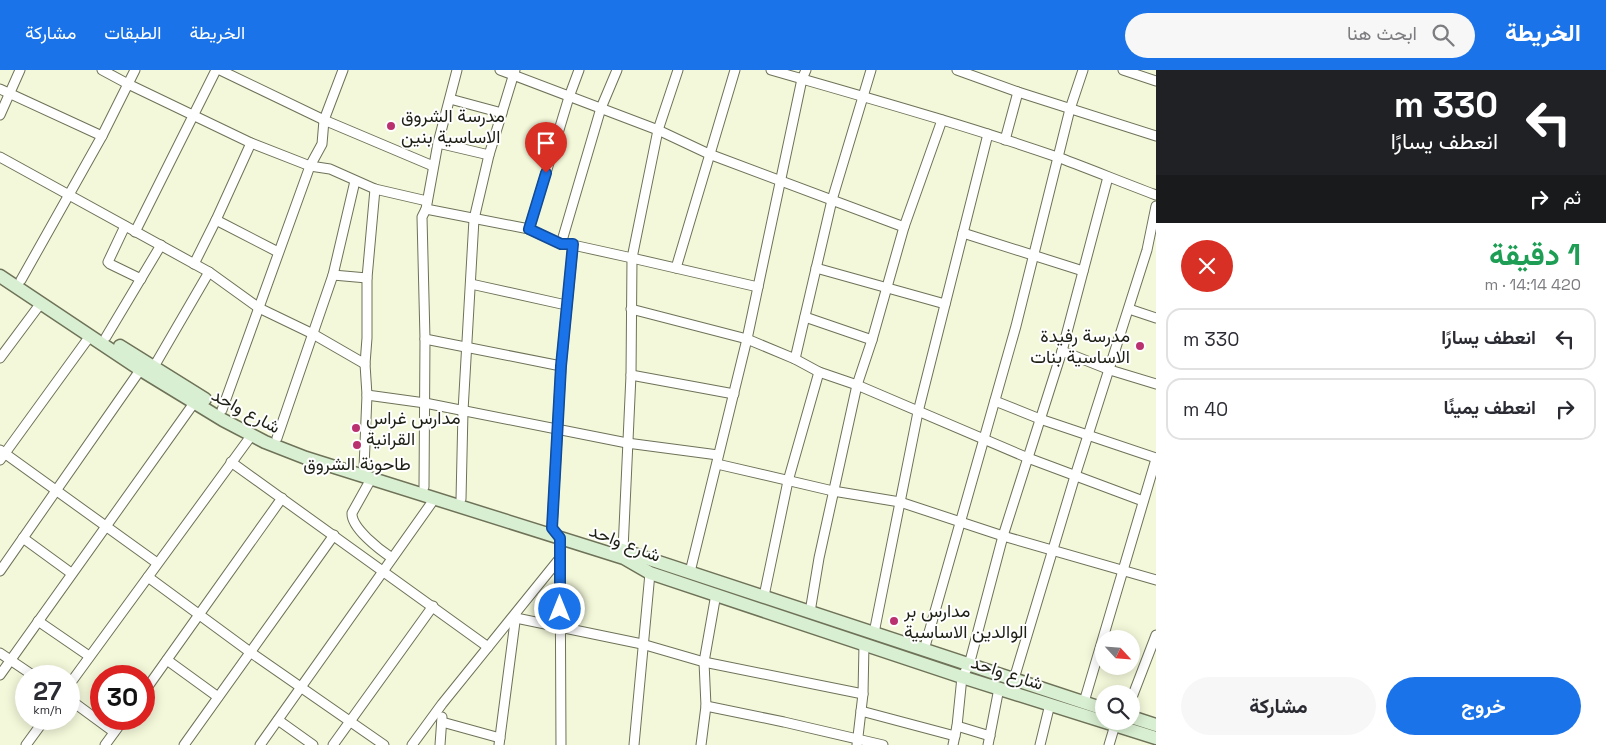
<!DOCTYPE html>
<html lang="ar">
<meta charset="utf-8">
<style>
body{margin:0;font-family:"Space Grotesk",Vazirmatn,sans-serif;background:#f7f7f7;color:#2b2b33;direction:rtl;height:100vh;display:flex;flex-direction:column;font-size:19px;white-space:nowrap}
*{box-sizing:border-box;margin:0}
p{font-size:16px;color:#7c7c81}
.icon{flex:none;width:28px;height:28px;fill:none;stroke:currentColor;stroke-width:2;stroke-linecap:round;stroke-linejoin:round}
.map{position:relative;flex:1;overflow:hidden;direction:ltr}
.drawer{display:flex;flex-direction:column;background:#fff;width:450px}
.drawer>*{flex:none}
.top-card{background:#202124;color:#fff;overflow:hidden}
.needle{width:32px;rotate:116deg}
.buttons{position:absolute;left:1095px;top:560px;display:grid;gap:10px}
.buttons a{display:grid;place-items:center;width:45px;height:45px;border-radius:50%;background:#fff;box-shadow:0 2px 12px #0003;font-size:25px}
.speed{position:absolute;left:15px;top:595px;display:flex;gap:10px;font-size:25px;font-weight:700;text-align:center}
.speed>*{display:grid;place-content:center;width:65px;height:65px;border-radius:50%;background:#fff;box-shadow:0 2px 12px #0003;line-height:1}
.speed small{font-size:12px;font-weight:400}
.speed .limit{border:8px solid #d22;background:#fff;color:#111}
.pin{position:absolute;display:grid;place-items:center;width:42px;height:42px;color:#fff;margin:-51px -21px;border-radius:50% 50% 50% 0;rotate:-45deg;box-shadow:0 0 5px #0007}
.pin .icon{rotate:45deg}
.me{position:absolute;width:55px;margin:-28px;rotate:0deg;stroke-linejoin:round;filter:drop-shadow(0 0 4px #0008)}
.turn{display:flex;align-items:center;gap:18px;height:105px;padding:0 25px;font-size:22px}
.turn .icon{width:65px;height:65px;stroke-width:2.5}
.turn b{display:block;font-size:35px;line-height:42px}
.then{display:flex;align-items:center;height:48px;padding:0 25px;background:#0003;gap:10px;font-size:19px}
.round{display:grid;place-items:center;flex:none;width:52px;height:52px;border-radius:26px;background:#f7f7f7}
.head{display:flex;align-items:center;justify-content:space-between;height:85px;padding:0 25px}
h1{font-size:30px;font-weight:700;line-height:38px;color:#1e9e55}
.primary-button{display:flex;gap:10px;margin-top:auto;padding:10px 25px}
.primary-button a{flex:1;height:58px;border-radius:30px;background:#1a73e8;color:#fff;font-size:20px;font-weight:700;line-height:58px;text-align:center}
.primary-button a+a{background:#f7f7f7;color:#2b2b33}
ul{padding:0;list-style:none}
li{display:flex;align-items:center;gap:15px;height:62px;margin:0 10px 8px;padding:0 15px;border:2px solid #e1e1e2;border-radius:15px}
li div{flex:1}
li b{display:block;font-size:19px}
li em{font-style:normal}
header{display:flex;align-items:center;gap:30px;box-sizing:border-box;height:70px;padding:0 25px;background:#1a73e8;color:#fff}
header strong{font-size:24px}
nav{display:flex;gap:28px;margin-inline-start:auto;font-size:18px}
.search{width:350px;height:45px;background:#f7f7f7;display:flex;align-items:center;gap:12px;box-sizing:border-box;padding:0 18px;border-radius:28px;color:#7c7c81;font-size:19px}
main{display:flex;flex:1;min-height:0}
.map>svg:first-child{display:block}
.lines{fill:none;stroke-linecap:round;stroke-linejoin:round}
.street-casing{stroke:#6e7258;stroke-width:11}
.secondary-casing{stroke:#6e7258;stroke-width:15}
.street{stroke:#fff;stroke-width:9}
.secondary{stroke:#d9efd1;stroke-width:12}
.route-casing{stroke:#114b97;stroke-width:12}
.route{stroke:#1a73e8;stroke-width:9}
.poi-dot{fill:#ba316f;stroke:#fff;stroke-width:2}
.labels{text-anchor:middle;stroke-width:4;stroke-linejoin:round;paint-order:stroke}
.poi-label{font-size:18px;fill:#1e1f15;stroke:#fff;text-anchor:start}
.street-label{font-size:18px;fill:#1e1f15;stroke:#fff}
</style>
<header>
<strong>الخريطة</strong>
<div class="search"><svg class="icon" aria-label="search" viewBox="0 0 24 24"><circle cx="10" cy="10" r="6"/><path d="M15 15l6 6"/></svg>ابحث هنا</div>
<nav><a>الخريطة</a><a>الطبقات</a><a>مشاركة</a></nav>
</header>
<main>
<section class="drawer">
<div class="top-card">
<div class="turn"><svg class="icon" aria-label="left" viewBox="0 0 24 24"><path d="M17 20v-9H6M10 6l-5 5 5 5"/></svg><div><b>330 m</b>انعطف يسارًا</div></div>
<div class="then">ثم<svg class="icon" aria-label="right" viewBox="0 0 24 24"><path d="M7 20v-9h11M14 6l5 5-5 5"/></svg></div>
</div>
<div class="head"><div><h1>1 دقيقة</h1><p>420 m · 14:14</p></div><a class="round" style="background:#d93025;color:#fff"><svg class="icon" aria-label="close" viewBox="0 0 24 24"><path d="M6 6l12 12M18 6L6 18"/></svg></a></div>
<ul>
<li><svg class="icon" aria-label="left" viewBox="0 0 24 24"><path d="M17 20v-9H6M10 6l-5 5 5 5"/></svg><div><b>انعطف يسارًا</b></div><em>330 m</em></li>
<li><svg class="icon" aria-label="right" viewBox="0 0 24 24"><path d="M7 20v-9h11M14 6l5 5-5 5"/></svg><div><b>انعطف يمينًا</b></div><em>40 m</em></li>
</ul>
<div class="primary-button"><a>خروج</a><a>مشاركة</a></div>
</section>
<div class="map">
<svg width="1156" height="675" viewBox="0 0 1156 675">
<rect width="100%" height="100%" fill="#f3f8da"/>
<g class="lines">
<defs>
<g id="street">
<polyline points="102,0 128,14 251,73 310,96 330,99 375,119 427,131"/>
<polyline points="220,0 324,50 433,96"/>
<polyline points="500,0 658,60 709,84 904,157"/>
<path d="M771,0C868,28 965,55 1060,88C1092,100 1124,113 1156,125"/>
<polyline points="957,0 1018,22 1156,66"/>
<polyline points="1123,0 1156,11"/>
<polyline points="0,19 102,66"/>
<polyline points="450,29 502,43"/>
<polyline points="0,45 20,0"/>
<polyline points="1005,70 1018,22"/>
<polyline points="438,73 489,85"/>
<polyline points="0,87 209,202 259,238 313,264 365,294"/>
<polyline points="426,139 529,159 561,174 573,175 632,188 758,217"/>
<polyline points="216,150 278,182"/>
<polyline points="125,156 108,192 110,194 141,209"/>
<polyline points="529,159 569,27 579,0"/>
<polyline points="135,162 216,0"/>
<polyline points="963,163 1083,201"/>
<polyline points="561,174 601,38 617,0"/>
<polyline points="194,194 216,150 251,73"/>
<polyline points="676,198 735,0"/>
<polyline points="816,198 945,234"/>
<polyline points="333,205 367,208"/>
<polyline points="21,210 102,66 135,0"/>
<polyline points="471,214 566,235"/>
<polyline points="631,239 747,269 795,289 819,302 857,315 1028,388 1143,431"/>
<polyline points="1129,239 1156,248"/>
<polyline points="805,247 872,270"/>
<polyline points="106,267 161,175"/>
<polyline points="425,269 561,296"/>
<polyline points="1062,281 1110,300 1156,314"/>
<polyline points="0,288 41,233"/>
<polyline points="795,289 832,130 871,0"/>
<polyline points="152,300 209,202"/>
<polyline points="631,305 734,324"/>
<polyline points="367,325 425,333 627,373 718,385"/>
<polyline points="995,331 1040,349 1156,388"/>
<polyline points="222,340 310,96 322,74 324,50 343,0"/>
<polyline points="277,368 333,205 355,111"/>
<polyline points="0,380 157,493"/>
<polyline points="0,390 90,266"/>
<polyline points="231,392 488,577"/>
<polyline points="717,394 833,421 900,432 1003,466 1156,510"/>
<polyline points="364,398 367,325 365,294 367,268 367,208 375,119"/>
<path d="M371,409L352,443C351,458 380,480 392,488"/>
<polyline points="424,417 425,269 422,147 426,139 438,73 457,0"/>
<polyline points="461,429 463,341 474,149 489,85 515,0"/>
<polyline points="23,468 71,503"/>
<polyline points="623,480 631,305 632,188 658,60 678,0"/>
<polyline points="0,501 143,296"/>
<polyline points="690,502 747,269 802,9 806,0"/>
<polyline points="148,507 250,582 384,675"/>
<polyline points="764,526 788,411 819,302"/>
<polyline points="810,542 819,488 857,315 872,270 904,157 942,50"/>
<polyline points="516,548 642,574 704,592 863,624"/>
<polyline points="38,551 89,586"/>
<polyline points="874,563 918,342 988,64"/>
<polyline points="924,580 1016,256 1070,39 1083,0"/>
<polyline points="0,583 34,606"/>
<polyline points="167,590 218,627"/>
<polyline points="0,605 194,333"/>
<polyline points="1014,609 1075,406 1147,180 1156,136"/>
<polyline points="69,615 251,366"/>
<polyline points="144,622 282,428"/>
<polyline points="69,629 114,662"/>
<polyline points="1131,630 1156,565"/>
<polyline points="1084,632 1156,389"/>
<polyline points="706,636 784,652 883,675"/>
<polyline points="861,641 955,666"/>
<polyline points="278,650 313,675"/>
<polyline points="442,652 500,668"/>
<polyline points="957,656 990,666"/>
<polyline points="26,675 45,649"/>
<polyline points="105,675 124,649"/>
<polyline points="184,675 334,465"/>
<polyline points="260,675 435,428"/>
<polyline points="333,675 433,536"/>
<polyline points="412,675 442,634 560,488"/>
<polyline points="440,675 442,647"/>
<polyline points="499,675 516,544"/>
<polyline points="561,675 560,468 552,458 561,296 573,175"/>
<polyline points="634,675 650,503"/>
<polyline points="701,675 706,636 704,592 716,524"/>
<polyline points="857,675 863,624 864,574"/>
<polyline points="953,675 957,656 962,607 969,595 1003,466 1062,281 1108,107"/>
<polyline points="988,675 999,618"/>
<polyline points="1040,675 1050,634"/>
<polyline points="1109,675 1115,655"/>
</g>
<g id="secondary">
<polyline points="0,206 141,300 223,350 265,372 306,388 624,488 650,503 962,607 1156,668"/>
<polyline points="120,276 205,329"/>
<polyline points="619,479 1104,639"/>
<polyline points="1131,647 1156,655"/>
</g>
</defs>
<use href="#street" class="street-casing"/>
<use href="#secondary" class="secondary-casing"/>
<use href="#street" class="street"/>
<use href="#secondary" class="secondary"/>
</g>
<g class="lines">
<defs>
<polyline id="route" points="546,103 529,159 561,174 573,174 561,296 552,458 560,468 560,539"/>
</defs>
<use href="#route" class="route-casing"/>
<use href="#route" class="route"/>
</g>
<g class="poi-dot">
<circle cx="391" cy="56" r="5"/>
<circle cx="1140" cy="276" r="5"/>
<circle cx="356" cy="358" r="5"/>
<circle cx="357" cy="375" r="5"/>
<circle cx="894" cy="551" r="5"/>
</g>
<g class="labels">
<g class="poi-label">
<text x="401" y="52">مدرسة الشروق<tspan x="401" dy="21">الاساسية بنين</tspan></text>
<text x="1130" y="272" text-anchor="end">مدرسة رفيدة<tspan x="1130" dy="21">الاساسية بنات</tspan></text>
<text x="366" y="354">مدارس غراس<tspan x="366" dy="21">القرانية</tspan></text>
<text x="357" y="400" text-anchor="middle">طاحونة الشروق</text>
<text x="904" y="547">مدارس بر<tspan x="904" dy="21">الوالدين الاساسية</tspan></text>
</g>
<g class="street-label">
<text transform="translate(246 341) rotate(28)" y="6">شارع واحد</text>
<text transform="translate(625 473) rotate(21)" y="6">شارع واحد</text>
<text transform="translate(1007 603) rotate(18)" y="6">شارع واحد</text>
</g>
</g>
</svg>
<div class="buttons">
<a><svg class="needle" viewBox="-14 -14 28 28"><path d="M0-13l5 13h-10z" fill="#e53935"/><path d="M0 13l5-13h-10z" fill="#7c7c81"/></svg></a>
<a><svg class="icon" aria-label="search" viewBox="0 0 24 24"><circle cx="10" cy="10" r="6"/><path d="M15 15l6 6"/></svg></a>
</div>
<div class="speed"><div>27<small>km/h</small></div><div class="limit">30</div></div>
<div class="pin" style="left:546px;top:103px;background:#d93025"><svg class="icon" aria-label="arrive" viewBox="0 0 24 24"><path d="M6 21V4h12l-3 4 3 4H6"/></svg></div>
<svg class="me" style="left:560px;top:539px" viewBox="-20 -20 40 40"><circle r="17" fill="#1a73e8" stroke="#fff" stroke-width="3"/><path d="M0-11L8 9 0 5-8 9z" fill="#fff"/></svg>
</div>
</main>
